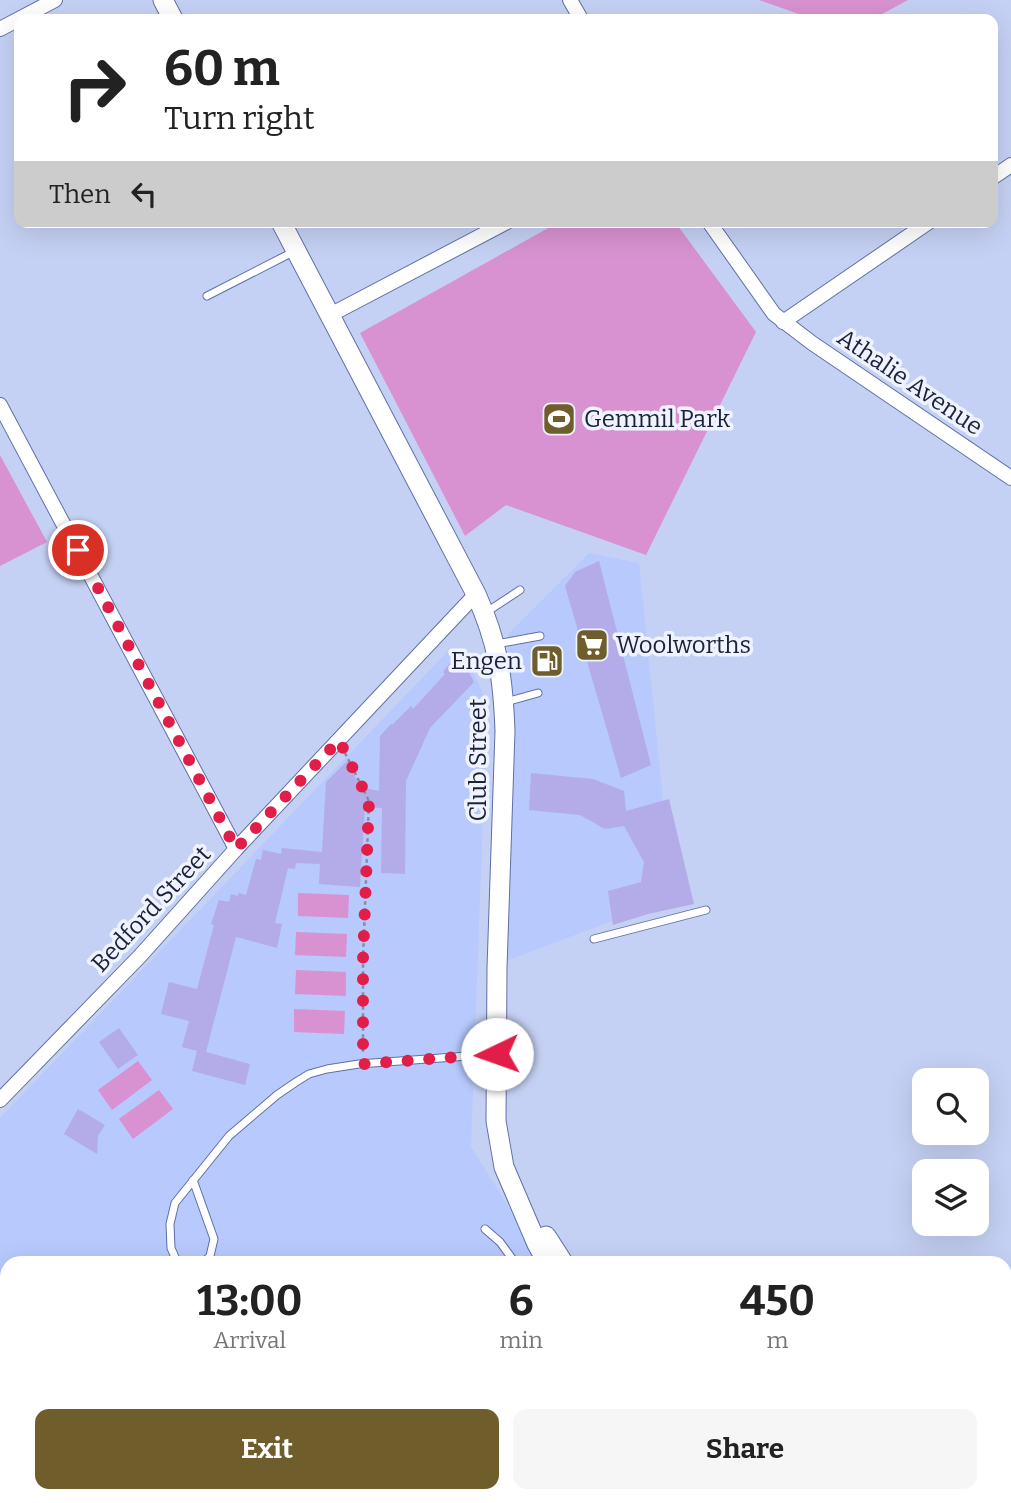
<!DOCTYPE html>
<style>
body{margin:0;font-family:Bitter,serif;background:#f6f6f6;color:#222;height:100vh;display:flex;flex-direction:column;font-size:26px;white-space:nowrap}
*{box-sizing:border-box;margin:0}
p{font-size:23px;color:#767676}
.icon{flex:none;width:38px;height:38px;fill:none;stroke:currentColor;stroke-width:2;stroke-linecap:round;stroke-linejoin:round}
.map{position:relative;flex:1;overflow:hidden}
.drawer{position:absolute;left:0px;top:1256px;width:1012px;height:247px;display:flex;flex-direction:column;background:#fff;border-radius:21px 21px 0 0;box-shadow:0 7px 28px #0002}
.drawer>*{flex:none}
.hud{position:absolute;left:14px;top:14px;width:984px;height:214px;border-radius:14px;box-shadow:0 7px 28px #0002;background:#fff;color:#222;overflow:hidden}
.fabs{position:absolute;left:912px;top:1068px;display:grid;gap:14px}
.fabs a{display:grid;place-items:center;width:77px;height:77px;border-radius:14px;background:#fff;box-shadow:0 7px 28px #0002;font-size:35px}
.pin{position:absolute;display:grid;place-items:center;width:60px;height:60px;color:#fff;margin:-30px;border:4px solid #fff;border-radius:50%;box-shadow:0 2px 7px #0007}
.me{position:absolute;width:77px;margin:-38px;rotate:267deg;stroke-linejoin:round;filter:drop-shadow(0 0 5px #0008)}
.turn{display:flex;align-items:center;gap:24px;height:147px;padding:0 35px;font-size:32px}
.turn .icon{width:91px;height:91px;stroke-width:2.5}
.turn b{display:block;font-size:49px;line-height:60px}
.then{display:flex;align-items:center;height:66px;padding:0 35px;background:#0003;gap:14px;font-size:26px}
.eta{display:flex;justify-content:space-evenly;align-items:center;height:119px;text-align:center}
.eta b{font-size:42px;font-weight:700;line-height:49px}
.button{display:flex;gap:14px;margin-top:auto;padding:14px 35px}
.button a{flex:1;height:80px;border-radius:14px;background:#6f5d2b;color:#fff;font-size:28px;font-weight:700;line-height:80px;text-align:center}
.button a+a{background:#f6f6f6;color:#222}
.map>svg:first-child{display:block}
.built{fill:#b7c9fd}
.green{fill:#d892d1}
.building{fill:#b4ace8}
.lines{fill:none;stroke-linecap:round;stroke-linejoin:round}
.lane-casing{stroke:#5f70a5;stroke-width:9}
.street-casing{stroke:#5f70a5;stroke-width:16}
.secondary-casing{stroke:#5f70a5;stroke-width:21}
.path{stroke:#818ba9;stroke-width:2.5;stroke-dasharray:3.5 3.5;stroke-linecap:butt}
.lane{stroke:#fff;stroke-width:7}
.street{stroke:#fff;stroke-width:14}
.secondary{stroke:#fff;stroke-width:19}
.route{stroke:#e11d48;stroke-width:12;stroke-dasharray:0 21.6}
.labels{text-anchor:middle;stroke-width:7;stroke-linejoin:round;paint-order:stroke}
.street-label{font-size:24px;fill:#1c2339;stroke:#eef3ff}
.poi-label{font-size:24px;fill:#1c2339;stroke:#eef3ff;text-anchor:start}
</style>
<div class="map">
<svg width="1011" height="1503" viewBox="0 0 1011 1503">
<rect width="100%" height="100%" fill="#c5d1f4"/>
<g class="built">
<polygon points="589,553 639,563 673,898 506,961 508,634"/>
<polygon points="448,651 464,653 481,689 487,706 471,1147 544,1263 7,1264 7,1496 689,1496 693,1503 0,1503 0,1118"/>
</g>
<g class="green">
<polygon points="759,0 908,0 873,19 813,19"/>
<polygon points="559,222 675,222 756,332 646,555 506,505 465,536 360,333"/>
<polygon points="0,455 47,542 0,566"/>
<polygon points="298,893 349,895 348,918 298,916"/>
<polygon points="296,932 347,934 346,957 295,955"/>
<polygon points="296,970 346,972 346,996 295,994"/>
<polygon points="294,1009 345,1011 344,1034 294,1032"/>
<polygon points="138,1061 152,1080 112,1110 98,1090"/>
<polygon points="159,1090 173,1109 133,1139 119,1119"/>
</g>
<g class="building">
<polygon points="599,561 651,765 621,778 565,586 575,572"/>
<polygon points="459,653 474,682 430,728 406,781 405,874 381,873 382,808 365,807 360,887 319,884 320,864 296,863 295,869 288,868 275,923 282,924 277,948 236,937 206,1052 250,1064 245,1085 192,1071 197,1051 182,1047 189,1021 161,1014 169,982 197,989 214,925 211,924 219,900 229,902 231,894 238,896 238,893 246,895 256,859 261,860 263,850 281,854 282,848 322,852 326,782 347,761 360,787 379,791 380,736 391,724 392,725 411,706 413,709 445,674 443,672 446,668"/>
<polygon points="531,773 593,779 624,791 626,811 669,799 694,904 648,914 613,925 608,891 641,882 644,862 624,826 605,829 580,815 529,810"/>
<polygon points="119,1028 138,1055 118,1069 99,1042"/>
<polygon points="78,1109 105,1125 98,1136 97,1154 64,1134"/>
</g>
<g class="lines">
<defs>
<g id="lane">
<polyline points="207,296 295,251"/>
<polyline points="485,613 520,590"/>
<polyline points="496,644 540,636"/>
<polyline points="506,702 538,693"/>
<polyline points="594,939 706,910"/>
<polyline points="193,1180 214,1239 210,1256 202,1264"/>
<polyline points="485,1229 500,1242 516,1264"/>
<polyline points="178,1264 171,1248 170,1224 175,1203 229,1136 277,1095 296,1082 309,1074 327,1069 359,1064 495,1054"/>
<polyline points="0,1474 7,1481"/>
<polyline points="22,1496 29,1503"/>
<polyline points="650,1496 654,1503"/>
<polyline points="78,1503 91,1496"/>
<polyline points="155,1503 156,1496"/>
<polyline points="426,1503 439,1496"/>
</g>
<g id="street">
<polyline points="570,0 581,19"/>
<polyline points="0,29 55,0"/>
<polyline points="992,178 1011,165"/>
<polyline points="709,222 774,314 812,343 1011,478"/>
<polyline points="330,315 507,222"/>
<polyline points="783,322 929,222"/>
<polyline points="0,405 236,849"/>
<polyline points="0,1100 140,956 236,849 476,594"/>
</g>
<g id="secondary">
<polyline points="163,0 173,19"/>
<path d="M281,222L476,594C498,643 503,677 505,731L497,968L496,1121L504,1167L537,1244L548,1264"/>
<polyline points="546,1236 564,1264"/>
<polyline points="700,1496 704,1503"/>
<polyline points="717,1496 722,1503"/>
</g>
</defs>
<use href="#lane" class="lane-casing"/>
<use href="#street" class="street-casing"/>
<use href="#secondary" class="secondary-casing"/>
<polyline class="path" points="345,753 369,801 363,959 363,1052"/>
<use href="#lane" class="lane"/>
<use href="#street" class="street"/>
<use href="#secondary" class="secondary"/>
</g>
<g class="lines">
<polyline class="route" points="78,550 236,849 339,740 369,801 363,959 363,1064 497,1054"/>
</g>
<defs>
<symbol id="stadium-square" viewBox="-11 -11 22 22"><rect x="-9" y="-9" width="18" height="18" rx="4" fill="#6f5d2b" stroke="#eef3ff"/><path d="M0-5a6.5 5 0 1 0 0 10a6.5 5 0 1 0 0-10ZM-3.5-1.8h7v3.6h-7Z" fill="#fff"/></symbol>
<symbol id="supermarket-square" viewBox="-11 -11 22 22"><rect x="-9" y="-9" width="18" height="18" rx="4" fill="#6f5d2b" stroke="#eef3ff"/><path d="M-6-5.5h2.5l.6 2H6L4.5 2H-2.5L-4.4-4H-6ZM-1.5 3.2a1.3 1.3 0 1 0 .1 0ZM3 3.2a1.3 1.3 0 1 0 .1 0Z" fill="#fff"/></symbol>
<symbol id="fuel-square" viewBox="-11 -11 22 22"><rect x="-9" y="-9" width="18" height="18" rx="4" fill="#6f5d2b" stroke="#eef3ff"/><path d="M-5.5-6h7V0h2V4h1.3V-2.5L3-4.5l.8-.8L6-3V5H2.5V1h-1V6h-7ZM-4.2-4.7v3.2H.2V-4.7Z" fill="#fff"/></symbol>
</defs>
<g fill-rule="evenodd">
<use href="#stadium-square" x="540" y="400" width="38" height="38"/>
<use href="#supermarket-square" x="573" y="626" width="38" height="38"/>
<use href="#fuel-square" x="528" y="642" width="38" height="38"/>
</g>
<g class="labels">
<g class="street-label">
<text transform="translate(910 382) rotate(34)" y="8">Athalie Avenue</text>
<text transform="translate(478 760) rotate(-90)" y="8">Club Street</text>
<text transform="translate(151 909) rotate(-47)" y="8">Bedford Street</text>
</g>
<g class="poi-label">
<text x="584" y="427">Gemmil Park</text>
<text x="616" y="653">Woolworths</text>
<text x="522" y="669" text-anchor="end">Engen</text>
</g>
</g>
</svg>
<div class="fabs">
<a><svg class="icon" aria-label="search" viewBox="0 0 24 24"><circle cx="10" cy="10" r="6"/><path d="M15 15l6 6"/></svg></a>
<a><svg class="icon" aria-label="layers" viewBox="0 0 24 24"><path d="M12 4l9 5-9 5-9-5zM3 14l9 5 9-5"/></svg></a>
</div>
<div class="pin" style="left:78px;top:550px;background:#d93025"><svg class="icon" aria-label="arrive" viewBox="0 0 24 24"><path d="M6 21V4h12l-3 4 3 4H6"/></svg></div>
<svg class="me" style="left:497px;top:1054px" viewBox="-20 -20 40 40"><circle r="19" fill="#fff"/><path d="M0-13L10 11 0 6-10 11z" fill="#e11d48"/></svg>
<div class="hud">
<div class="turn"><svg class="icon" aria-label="right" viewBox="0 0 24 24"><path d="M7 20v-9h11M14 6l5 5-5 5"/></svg><div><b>60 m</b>Turn right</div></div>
<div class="then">Then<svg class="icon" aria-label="left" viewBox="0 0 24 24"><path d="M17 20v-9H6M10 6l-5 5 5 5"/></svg></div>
</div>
<section class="drawer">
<div class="eta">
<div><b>13:00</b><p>Arrival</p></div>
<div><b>6</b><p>min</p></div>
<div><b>450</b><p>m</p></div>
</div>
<div class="button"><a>Exit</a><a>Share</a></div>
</section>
</div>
